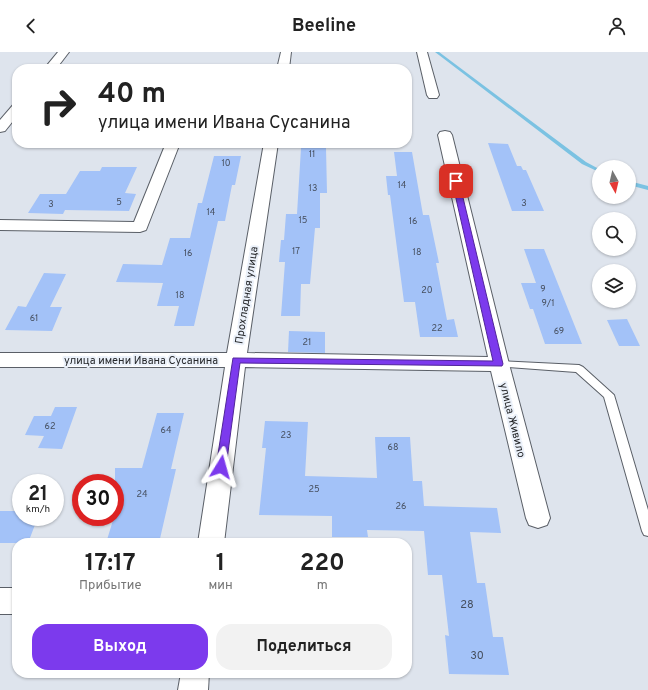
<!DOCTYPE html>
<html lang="ru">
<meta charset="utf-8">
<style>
body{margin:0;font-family:Overpass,sans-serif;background:#f2f2f2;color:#222;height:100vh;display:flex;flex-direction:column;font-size:15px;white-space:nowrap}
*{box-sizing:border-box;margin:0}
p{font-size:13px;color:#767676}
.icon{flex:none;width:22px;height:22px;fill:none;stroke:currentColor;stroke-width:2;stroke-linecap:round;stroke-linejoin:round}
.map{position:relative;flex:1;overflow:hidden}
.sheet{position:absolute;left:12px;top:486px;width:400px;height:140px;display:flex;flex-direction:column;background:#fff;border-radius:16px;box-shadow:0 1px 3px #0004}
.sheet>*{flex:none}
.banner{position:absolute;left:12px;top:12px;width:400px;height:84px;border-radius:16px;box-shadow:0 1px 3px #0004;background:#fff;color:#222;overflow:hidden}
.needle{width:26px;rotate:172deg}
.controls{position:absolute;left:592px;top:108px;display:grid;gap:8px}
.controls a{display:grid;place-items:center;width:44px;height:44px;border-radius:50%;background:#fff;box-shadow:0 1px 3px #0004;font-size:20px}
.speed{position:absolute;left:12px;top:422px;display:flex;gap:8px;font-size:20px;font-weight:700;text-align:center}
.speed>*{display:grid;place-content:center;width:52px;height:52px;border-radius:50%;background:#fff;box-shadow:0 1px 3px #0004;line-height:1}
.speed small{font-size:10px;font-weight:400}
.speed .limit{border:6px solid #d22;background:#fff;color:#111}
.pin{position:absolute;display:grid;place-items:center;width:34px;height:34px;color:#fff;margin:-17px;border-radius:8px;box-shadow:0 2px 6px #0006}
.me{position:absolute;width:44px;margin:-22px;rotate:8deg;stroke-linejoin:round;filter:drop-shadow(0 0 3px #0008)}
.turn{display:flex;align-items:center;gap:14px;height:84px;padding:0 20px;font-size:18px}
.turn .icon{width:52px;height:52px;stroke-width:2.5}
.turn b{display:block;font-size:28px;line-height:34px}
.eta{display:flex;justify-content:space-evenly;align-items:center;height:68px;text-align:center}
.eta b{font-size:24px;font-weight:700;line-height:28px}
.cta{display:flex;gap:8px;margin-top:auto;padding:8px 20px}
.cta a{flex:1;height:46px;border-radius:16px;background:#7c3aed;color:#fff;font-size:16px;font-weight:700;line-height:46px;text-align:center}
.cta a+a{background:#f2f2f2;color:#222}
header{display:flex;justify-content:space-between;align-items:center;height:52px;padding:0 20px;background:#fff;font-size:18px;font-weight:700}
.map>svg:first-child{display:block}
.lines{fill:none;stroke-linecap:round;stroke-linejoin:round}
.stream{fill:#7bc2e2;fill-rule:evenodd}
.building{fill:#a3c2f8}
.lane-casing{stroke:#5a5f67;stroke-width:2}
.street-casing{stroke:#5a5f67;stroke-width:2}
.lane{fill:#fff;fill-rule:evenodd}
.street{fill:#fff;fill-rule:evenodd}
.route{fill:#7c3aed;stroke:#51269a}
.labels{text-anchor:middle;stroke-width:4;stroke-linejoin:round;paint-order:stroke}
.number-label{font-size:9px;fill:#464f5f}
.street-label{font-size:11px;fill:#27292c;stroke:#ebf1fa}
.near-number-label{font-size:11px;fill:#464f5f}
</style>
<header><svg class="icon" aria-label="back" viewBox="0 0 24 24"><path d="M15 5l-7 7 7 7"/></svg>Beeline<svg class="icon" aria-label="person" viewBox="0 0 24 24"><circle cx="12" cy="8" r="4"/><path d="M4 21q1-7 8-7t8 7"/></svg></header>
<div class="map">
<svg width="648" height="638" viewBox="0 0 648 638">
<rect width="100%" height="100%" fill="#dee4ed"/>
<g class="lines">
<g class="stream">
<polygon points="435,0 439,0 586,110 599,117 599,120 582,112"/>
<polygon points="629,129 648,134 648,138 629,133"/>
</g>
</g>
<g class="building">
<polygon points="488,91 508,92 517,114 521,114 523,118 526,118 544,159 512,159"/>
<polygon points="301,96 326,96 327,141 320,141 320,176 315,176 310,232 301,232 300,264 281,264 285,210 279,210 281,188 284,188 286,162 297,162"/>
<polygon points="394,100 412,100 423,163 429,163 439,211 436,211 447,268 454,267 458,285 420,285 415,250 404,250 390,143 388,143 386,124 397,124"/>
<polygon points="214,104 241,104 235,133 232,133 225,169 218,169 194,274 174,274 179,254 157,254 163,231 116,230 123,212 162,213 170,186 190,186 198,151 202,151"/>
<polygon points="102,115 137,115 125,141 136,142 129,159 65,158 63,162 28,161 40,142 66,142 80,119 100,119"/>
<polygon points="524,197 544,197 582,292 545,292 533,257 530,257 521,231 536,231"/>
<polygon points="44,221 66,222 50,255 62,255 52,279 5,278 18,254 26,255"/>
<polygon points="627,267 640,294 619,294 607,268"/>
<polygon points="289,279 325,280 325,301 288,300"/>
<polygon points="55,355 77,355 62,397 38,396 44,384 25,383 34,364 51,364"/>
<polygon points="157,361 184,361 171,417 176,417 159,491 106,491 114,465 115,465 115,416 142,416"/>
<polygon points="265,369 308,370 305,424 377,426 375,385 410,385 413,429 422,429 424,454 497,456 501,481 470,480 477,531 485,531 493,585 503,585 509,623 449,622 445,583 449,584 442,523 428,523 424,479 367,478 368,485 332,485 332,464 259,463 266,396 262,396"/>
<polygon points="0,459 21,459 21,465 38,465 28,491 0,491"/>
</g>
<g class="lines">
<defs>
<polygon id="lane" points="499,309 579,313 583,315 614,343 648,458 648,484 644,483 642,479 604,345 576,320 496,314 494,312 496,310"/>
<g id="street">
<polygon points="58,0 69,0 56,17 44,17"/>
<polygon points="281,0 291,0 289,17 277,17"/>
<polygon points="417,0 427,0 439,43 437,46 429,46 427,43"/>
<polygon points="17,52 17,64 5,79 0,80 0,68 13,53"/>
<polygon points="445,79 450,80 452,83 509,312 550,466 547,473 538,476 529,473 526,466 491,319 245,315 224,491 198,491 225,315 0,315 0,301 227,301 264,91 278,91 247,301 488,305 438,83 440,80"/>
<polygon points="166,91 180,91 146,178 140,180 0,178 0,168 134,170"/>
<rect x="0" y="536" width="17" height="26"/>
<polygon points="181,621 209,621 208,638 178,638"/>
</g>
</defs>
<use href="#lane" class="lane-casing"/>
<use href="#street" class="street-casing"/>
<use href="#lane" class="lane"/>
<use href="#street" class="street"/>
</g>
<polygon class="route" points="456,127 459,129 503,312 502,314 240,311 226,415 225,418 221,419 218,418 216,415 233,306 493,309 452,129"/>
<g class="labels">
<g class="number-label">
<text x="312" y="105">11</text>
<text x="226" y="114">10</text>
<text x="402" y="136">14</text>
<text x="313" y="139">13</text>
<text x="119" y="153">5</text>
<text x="524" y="154">3</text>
<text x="51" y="155">3</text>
<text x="211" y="163">14</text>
<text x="303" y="171">15</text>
<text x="413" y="172">16</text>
<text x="296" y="202">17</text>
<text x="417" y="203">18</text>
<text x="188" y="204">16</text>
<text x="543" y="240">9</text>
<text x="427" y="241">20</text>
<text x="180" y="246">18</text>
<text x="548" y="254">9/1</text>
<text x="34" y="269">61</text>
<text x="437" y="279">22</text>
<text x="559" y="282">69</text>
<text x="307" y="293">21</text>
<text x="50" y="377">62</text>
<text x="166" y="381">64</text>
<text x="286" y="386">23</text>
<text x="393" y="398">68</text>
<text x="314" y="440">25</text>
<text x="142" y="445">24</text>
<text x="401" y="457">26</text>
</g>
<g class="street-label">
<text transform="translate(246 243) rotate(-81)" y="4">Прохладная улица</text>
<text x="141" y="312">улица имени Ивана Сусанина</text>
<text transform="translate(513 368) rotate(76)" y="4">улица Живило</text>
</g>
<g class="near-number-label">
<text x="467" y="556">28</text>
<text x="477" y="607">30</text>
</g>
</g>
</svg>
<div class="controls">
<a><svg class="needle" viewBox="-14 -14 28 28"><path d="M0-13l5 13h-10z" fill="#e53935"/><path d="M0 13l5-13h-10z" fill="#767676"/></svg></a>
<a><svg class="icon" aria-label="search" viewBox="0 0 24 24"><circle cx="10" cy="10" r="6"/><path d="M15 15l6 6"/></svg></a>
<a><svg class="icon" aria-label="layers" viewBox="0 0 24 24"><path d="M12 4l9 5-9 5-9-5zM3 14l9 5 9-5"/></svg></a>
</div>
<div class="speed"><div>21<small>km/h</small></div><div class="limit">30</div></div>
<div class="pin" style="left:456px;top:129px;background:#d93025"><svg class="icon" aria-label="arrive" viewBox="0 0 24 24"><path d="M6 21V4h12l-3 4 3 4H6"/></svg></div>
<svg class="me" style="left:221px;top:415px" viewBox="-20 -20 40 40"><path d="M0-17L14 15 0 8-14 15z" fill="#7c3aed" stroke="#fff" stroke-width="4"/></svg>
<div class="banner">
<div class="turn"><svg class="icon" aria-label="right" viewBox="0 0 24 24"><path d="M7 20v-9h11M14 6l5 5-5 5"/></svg><div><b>40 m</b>улица имени Ивана Сусанина</div></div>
</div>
<section class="sheet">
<div class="eta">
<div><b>17:17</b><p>Прибытие</p></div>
<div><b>1</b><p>мин</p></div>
<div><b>220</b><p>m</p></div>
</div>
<div class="cta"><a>Выход</a><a>Поделиться</a></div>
</section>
</div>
